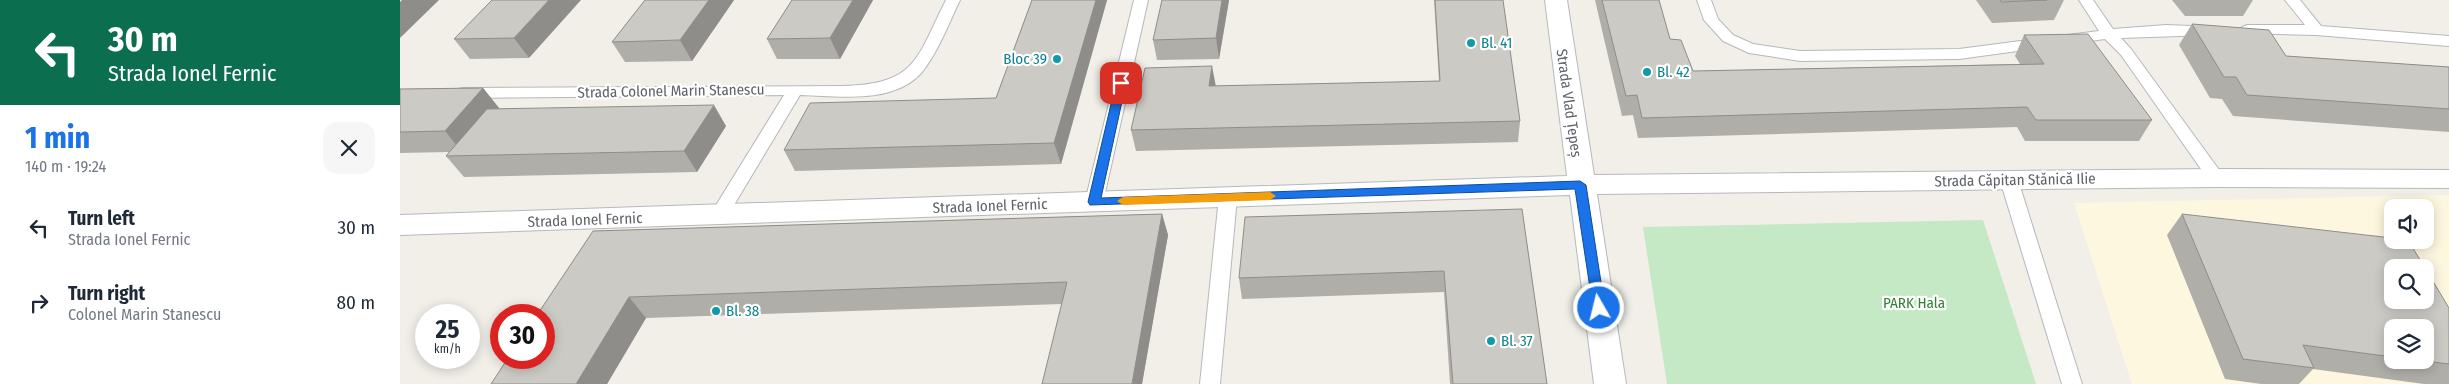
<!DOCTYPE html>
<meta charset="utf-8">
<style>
body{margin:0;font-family:"Fira Sans Condensed",sans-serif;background:#f6f6f7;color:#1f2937;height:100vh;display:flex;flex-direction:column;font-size:19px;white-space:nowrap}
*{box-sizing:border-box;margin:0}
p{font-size:16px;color:#747a83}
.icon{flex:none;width:28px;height:28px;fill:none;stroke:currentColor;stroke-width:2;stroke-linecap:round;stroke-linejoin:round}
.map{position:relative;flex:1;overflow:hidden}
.panel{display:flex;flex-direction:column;background:#fff;width:400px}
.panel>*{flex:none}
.guide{background:#0b6e4f;color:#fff;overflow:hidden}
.tools{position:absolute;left:1984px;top:199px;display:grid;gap:10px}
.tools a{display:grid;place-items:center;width:50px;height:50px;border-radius:10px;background:#fff;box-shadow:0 2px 12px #0003;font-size:25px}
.speed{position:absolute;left:15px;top:304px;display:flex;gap:10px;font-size:25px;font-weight:700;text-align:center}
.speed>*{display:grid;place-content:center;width:65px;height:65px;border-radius:50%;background:#fff;box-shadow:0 2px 12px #0003;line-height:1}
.speed small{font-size:12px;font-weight:400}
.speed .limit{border:8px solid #d22;background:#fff;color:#111}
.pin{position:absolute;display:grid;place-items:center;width:42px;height:42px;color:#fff;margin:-21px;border-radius:10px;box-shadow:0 2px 8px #0006}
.me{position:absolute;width:55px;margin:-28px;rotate:352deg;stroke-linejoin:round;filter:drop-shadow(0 0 4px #0008)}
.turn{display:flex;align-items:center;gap:18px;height:105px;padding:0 25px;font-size:22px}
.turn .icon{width:65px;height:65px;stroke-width:2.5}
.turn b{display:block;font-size:35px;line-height:42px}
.round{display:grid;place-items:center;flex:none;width:52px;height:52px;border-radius:15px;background:#f6f6f7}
.head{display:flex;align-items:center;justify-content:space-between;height:85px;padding:0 25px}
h1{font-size:30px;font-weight:700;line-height:38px;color:#1a73e8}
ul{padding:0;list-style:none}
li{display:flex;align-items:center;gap:15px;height:75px;padding:0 25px}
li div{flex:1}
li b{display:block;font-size:19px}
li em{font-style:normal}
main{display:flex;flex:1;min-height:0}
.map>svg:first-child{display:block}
.commercial{fill:#fef7e0;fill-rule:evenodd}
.green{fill:#c5e8c5}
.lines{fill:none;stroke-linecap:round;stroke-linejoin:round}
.lane-casing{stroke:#b5b8bc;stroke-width:2}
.street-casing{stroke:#b5b8bc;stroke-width:2}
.lane{fill:#fff;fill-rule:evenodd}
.street{fill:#fff;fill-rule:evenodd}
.wall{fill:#afaea9;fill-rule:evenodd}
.shaded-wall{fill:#8f8d8a}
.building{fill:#cccac5;stroke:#8f8d8a}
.route{fill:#1a73e8;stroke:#114b97}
.slow{fill:#f59e0b}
.culture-dot{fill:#0f9aa8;stroke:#fff;stroke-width:2}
.labels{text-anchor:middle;stroke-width:4.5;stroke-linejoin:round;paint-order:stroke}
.culture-label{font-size:15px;fill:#0d838f;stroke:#fff;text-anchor:start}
.street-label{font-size:15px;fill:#5f6368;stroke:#fff}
.park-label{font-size:15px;fill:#348238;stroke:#fff}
</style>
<main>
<section class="panel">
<div class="guide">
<div class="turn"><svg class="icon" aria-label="left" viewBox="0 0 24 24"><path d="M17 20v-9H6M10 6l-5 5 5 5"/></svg><div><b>30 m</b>Strada Ionel Fernic</div></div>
</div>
<div class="head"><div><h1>1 min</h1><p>140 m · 19:24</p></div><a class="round"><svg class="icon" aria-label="close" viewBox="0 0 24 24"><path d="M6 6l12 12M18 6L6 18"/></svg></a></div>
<ul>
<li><svg class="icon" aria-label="left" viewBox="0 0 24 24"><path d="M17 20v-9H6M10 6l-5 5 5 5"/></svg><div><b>Turn left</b><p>Strada Ionel Fernic</p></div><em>30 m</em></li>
<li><svg class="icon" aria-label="right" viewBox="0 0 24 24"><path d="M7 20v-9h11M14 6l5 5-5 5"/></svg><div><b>Turn right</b><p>Colonel Marin Stanescu</p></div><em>80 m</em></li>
</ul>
</section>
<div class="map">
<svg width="2049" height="384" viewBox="0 0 2049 384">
<rect width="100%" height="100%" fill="#f1efe8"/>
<path class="commercial" d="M2049,195V384H1732L1674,203ZM1992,208H2025V240H1992ZM1992,268H2025V300H1992ZM1992,328H2025V360H1992Z"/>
<polygon class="green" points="1583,220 1636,384 1267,384 1243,227"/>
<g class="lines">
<defs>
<g id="lane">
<path d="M546,0H560C549,23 539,50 523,71C495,105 438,96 400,95L325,220L319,221L313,220L310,215L384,95L63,98L57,97L55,93L57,89L63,88L443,86C517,84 516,59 546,0Z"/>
<polygon points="734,0 748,0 703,202 700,206 694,208 688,206 685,202"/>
<polygon points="1297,0 1311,0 1318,19 1333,35 1353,44 1400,51 1559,49 1699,31 1679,0 1693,0 1713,29 1766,25 1816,27 1818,30 1816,33 1811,35 1721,38 1731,49 1825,178 1822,182 1816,184 1810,182 1721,55 1705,39 1559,59 1400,61 1349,53 1323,41 1304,20"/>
<polygon points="1885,0 1900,0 1921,26 2049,36 2049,46 1916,35 1842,33 1840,30 1842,27 1847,25 1905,25"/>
<polygon points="1609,174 1615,176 1618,180 1682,384 1662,384 1600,180 1603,176"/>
<polygon points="828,191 834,193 837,197 820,384 800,384 819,197 822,193"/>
</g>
<polygon id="street" points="1145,0 1167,0 1194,175 1816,169 2049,170 2049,188 1816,187 1197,194 1226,384 1194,384 1170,195 0,235 0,215 1167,176"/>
</defs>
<use href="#lane" class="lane-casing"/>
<use href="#street" class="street-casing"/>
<use href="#lane" class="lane"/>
<use href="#street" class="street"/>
</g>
<g class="wall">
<polygon points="92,0 129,58 70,59 54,39"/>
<polygon points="245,0 334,0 292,61 225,62 212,42"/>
<polygon points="392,0 473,0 440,59 377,59 367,39"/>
<polygon points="632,0 707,0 661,164 395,171 384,150 596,98"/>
<polygon points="829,0 819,59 757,60 753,40"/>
<polygon points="1034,0 1103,0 1120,121 1118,142 736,151 731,130 816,86 1039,81"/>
<polygon points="1195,0 1259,0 1270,39 1293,71 1620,64 1615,56 1624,35 1752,120 1739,141 1625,141 1617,127 1238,138 1233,115 1222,116"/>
<polygon points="1576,0 1664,0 1654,20 1592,23"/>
<polygon points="1772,0 1853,0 1843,16 1785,16"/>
<polygon points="1792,24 1886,56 2049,67 2049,132 1833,116 1822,99 1810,98 1779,45"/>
<polygon points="83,88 99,108 99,109 326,126 297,172 64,177 46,156 49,152 0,153 0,89"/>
<polygon points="1122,209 1147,384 1050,384 1044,292 842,299 839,278"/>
<polygon points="762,214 768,235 742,384 642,384 662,304 246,318 207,384 193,231"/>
<path d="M1782,214L2049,308V384H2024L1913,369L1899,384H1861L1825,379L1767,235ZM1992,328L2025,360H1992Z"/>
</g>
<g class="shaded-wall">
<polygon points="2,0 39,0 0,38 0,2"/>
<polygon points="149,0 181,0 129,58 114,38"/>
<polygon points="309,0 334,0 292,61 280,40"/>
<polygon points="453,0 473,0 440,59 430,38"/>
<polygon points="696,0 707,0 661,164 654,143"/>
<polygon points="822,0 829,0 819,59 816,38"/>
<polygon points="812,66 816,87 809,86"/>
<polygon points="83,88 99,108 62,152 45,131"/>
<polygon points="314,105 326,126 297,172 284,151"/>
<polygon points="762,214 768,235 742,384 732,384"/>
<polygon points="229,297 246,318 207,384 176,384"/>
</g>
<g class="building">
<polygon points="92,0 149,0 114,38 54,39"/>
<polygon points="245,0 309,0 280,40 212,42"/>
<polygon points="392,0 453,0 430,38 367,39"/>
<polygon points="632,0 696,0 654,143 384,150 410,103 596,98"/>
<polygon points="762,0 822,0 816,38 753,40"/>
<polygon points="1035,0 1103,0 1120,121 731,130 745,68 812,66 809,86 1040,81"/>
<polygon points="1202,0 1259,0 1270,39 1281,40 1293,71 1644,64 1624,35 1688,34 1752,120 1636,120 1627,107 1242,118 1237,95 1226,96"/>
<polygon points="1600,0 1647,0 1601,2"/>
<polygon points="1792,24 1869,30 1886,56 2049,67 2049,109 1847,95 1836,77 1824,77"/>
<polygon points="83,88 45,131 0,132 0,89"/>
<polygon points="314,105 284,151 46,156 87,109"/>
<polygon points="1122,209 1147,384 1053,384 1044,271 839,278 845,217"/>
<polygon points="762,214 732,384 642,384 667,282 229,297 176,384 91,384 108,358 144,358 144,315 137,315 193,231"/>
<polygon points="1782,214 1992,238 1992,240 2008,240 2025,268 1992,268 1992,300 2025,300 2025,268 2049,308 2049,364 2017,360 2025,360 2025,328 1992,328 1992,357 1903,345 1914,368 1843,359"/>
</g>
<polygon class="route" points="721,79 726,83 701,198 1180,181 1186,185 1205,308 1199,313 1193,308 1175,189 690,205 688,202 716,83"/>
<polygon class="slow" points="870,192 876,196 870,200 723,205 717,201 723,197"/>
<g class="culture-dot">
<circle cx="1071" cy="43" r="5"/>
<circle cx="657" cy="59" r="5"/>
<circle cx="1247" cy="72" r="5"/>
<circle cx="316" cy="311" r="5"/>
<circle cx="1091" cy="341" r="5"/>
</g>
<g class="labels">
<g class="culture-label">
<text x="1081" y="48">Bl. 41</text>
<text x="647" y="64" text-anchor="end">Bloc 39</text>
<text x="1257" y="77">Bl. 42</text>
<text x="326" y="316">Bl. 38</text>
<text x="1101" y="346">Bl. 37</text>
</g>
<g class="street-label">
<text transform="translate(271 91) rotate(-1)" y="5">Strada Colonel Marin Stanescu</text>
<text transform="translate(1169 103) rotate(82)" y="5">Strada Vlad Țepeș</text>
<text transform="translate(1615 180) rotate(-1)" y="5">Strada Căpitan Stănică Ilie</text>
<text transform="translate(590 206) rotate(-2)" y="5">Strada Ionel Fernic</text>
<text transform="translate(185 220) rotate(-2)" y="5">Strada Ionel Fernic</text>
</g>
<g class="park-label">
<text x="1514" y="308">PARK Hala</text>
</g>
</g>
</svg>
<div class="tools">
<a><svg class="icon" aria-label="sound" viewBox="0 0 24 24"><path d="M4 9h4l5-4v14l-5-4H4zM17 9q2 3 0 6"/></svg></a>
<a><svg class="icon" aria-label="search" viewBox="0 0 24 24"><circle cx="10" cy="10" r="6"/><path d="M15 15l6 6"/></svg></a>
<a><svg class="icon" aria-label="layers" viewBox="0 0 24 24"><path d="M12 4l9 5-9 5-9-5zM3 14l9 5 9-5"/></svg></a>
</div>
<div class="speed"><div>25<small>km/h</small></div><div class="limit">30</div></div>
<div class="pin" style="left:721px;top:83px;background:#d93025"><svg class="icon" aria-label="arrive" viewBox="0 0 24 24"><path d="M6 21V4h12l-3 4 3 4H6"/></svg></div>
<svg class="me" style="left:1199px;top:308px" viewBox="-20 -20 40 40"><circle r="17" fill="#1a73e8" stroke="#fff" stroke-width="3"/><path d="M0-11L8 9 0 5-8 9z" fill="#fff"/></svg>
</div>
</main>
